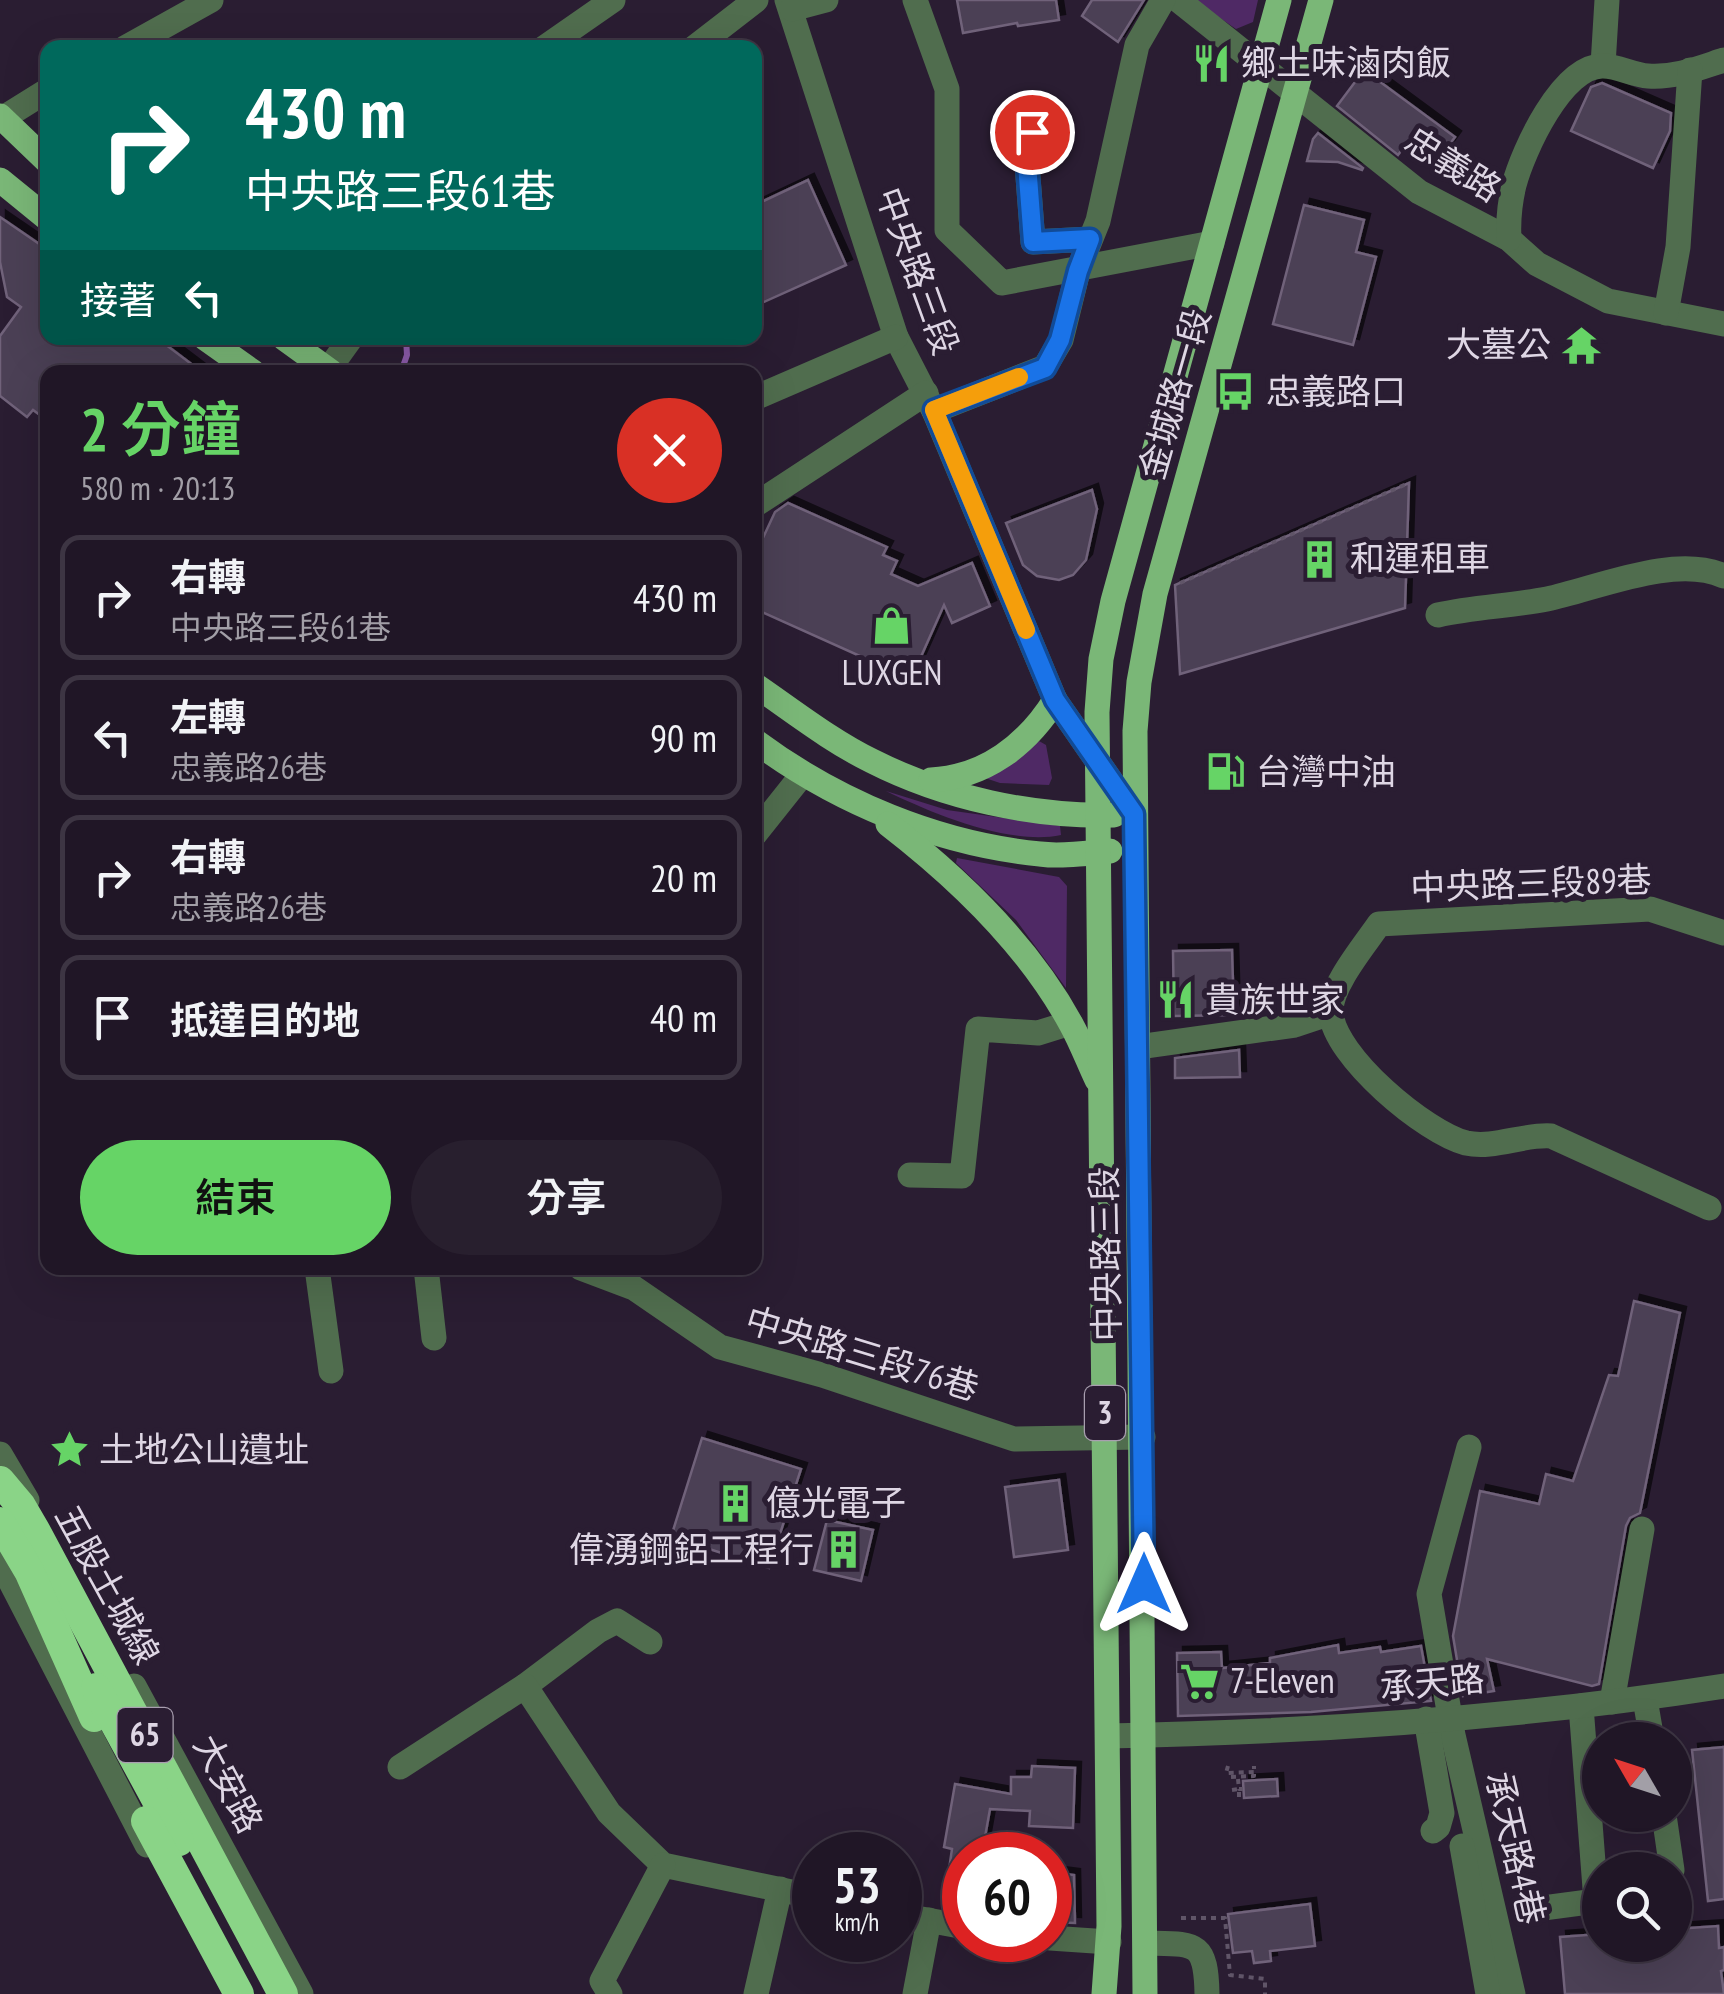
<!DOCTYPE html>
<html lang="zh-TW">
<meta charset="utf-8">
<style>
body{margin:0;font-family:"PT Sans Narrow","Noto Sans TC",sans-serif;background:#281f2e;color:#f1f3f6;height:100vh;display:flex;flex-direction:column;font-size:38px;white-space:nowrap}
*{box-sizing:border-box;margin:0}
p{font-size:32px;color:#a29fa7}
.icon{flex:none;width:55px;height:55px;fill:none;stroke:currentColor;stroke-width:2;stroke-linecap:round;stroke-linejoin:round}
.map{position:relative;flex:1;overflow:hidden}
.sheet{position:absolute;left:40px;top:365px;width:722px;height:910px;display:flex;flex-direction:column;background:#201626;border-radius:20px;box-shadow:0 10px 40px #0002,0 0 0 2px #3d3543}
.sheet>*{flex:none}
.top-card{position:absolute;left:40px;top:40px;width:722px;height:305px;border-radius:20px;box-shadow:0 10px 40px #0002,0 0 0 2px #3d3543;background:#00695c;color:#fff;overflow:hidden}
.needle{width:65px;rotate:309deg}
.buttons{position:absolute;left:1582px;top:1722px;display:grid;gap:20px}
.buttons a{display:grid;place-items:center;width:110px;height:110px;border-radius:50%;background:#201626;box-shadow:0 10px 40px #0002,0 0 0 2px #3d3543;font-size:50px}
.speed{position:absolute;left:792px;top:1832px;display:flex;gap:20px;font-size:50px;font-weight:700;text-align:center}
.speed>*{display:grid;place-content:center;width:130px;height:130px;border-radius:50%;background:#201626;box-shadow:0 10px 40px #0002,0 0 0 2px #3d3543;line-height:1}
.speed small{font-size:25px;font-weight:400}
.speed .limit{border:15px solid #d22;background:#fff;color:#111}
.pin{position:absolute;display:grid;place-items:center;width:85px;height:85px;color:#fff;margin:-42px;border:5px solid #fff;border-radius:50%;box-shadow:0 2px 10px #0007}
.me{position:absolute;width:110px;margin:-55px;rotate:0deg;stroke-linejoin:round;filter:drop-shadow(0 0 8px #0008)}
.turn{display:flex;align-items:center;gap:35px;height:210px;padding:0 40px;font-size:45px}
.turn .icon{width:130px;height:130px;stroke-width:2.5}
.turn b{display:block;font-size:70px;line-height:85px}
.then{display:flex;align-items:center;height:95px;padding:0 40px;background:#0003;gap:20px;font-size:38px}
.round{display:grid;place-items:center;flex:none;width:105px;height:105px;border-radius:52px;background:#281f2e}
.head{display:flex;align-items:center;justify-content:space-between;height:170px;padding:0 40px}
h1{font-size:60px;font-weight:600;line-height:75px;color:#66d466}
.primary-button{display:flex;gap:20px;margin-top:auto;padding:20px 40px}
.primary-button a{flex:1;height:115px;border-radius:60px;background:#66d466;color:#111;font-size:40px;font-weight:600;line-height:115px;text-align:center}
.primary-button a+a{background:#281f2e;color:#f1f3f6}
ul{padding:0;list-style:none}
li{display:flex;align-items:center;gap:30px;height:125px;margin:0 20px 15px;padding:0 20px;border:5px solid #3d3543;border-radius:20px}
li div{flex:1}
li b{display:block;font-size:38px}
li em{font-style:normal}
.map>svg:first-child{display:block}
.green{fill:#4f2965}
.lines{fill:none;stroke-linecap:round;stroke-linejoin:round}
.stream{stroke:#8c5baa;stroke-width:6}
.building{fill:#4c3f55;stroke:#70627a;stroke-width:2.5;filter:url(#shadow)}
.path{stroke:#605568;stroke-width:4;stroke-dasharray:5 5;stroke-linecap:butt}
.minor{stroke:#506d4e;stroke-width:25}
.major{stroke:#7ab777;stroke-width:25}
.highway{stroke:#8ad487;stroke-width:30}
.route-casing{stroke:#114b97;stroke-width:25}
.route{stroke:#1a73e8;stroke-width:18}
.slow{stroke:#f59e0b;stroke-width:18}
.labels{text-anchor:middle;stroke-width:10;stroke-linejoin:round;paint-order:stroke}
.shield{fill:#2a1d32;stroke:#a89eaf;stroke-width:2.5}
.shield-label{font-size:32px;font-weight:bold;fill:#ded6e4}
.poi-label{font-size:35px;fill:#ded6e4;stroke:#2a1d32;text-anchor:start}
.street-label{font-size:35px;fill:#ded6e4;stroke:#2a1d32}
</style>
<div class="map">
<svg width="1724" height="1994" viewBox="0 0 1724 1994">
<defs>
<filter id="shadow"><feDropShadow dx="6" dy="-6" stdDeviation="0" flood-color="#0009"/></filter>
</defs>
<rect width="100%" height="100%" fill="#2a1d32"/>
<g class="green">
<polygon points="1194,0 1258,0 1253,22 1236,29"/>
<polygon points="1039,741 1046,745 1052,778 1049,785 1000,783 982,777"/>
<path d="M886,791L947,810L1060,826L1061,835C1010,846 931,813 886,791Z"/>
<polygon points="957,858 1059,877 1067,886 1066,988 1016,920 956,863"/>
</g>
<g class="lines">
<polyline class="stream" points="401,372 407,355 406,338"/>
</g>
<g class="building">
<polygon points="957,0 1056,0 1059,20 1018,26 1017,23 963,33"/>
<polygon points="1092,0 1144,0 1118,42 1082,16"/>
<polygon points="1364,70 1455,137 1439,159 1411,138 1398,155 1337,106"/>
<polygon points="1602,83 1671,113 1670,131 1653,168 1571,131 1591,87"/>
<polygon points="1318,133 1363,168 1362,170 1338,162 1307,161 1313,139"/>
<polygon points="808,180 846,265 755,306 755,205"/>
<polygon points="1304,205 1364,220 1356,252 1376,257 1353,345 1273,324"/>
<polygon points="0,217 48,250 48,338 157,338 202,372 48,372 48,421 33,410 27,417 0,396 0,336 21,307 7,297 0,262"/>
<polygon points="1409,483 1405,608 1180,674 1175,585"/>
<polygon points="1092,490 1097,509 1086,560 1073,575 1059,580 1037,576 1023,565 1006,523"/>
<polygon points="788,503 887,547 883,555 897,561 891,574 918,586 972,563 990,606 952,623 944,605 911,679 755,609 755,555 775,512"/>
<polygon points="1232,950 1234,1015 1174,1016 1173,951"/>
<polygon points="1239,1050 1240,1077 1175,1078 1175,1058"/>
<polygon points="1634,1301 1680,1313 1640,1513 1630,1518 1626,1526 1599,1684 1592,1686 1487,1659 1494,1691 1463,1696 1453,1636 1480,1491 1539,1504 1546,1474 1573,1481 1609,1375 1618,1376"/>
<polygon points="702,1438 801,1469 769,1568 671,1537"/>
<polygon points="1059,1480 1068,1550 1014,1557 1005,1487"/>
<polygon points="827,1520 873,1530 861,1581 814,1570"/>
<polygon points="1338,1645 1339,1653 1380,1647 1381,1652 1421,1646 1431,1701 1311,1712 1178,1716 1177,1653 1221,1652 1222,1668 1270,1663 1270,1658"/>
<polygon points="1724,1747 1724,1899 1708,1901 1692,1750"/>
<polygon points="1032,1766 1075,1768 1073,1828 1029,1826 1030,1811 990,1809 982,1854 965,1851 965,1908 944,1904 952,1849 944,1847 955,1784 1011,1794 1011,1777 1031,1777"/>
<polygon points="1277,1779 1278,1796 1244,1798 1243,1781"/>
<polygon points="1050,1872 1074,1875 1075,1923 1050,1922"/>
<polygon points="1310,1904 1315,1946 1270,1951 1271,1961 1254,1963 1252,1951 1233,1953 1228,1914"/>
<polygon points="1718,1926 1719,1948 1724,1947 1724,1970 1721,1971 1724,1994 1565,1994 1560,1937 1600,1934 1600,1945 1675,1945 1675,1929"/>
</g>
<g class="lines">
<g class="path">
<polyline points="1180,583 1409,483"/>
<polyline points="1228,1766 1226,1773 1254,1772"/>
<polyline points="1231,1777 1254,1776 1254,1766"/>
<polyline points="1238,1779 1239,1789 1243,1789"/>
<polyline points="1232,1790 1239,1789 1239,1797"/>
<polyline points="1181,1918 1225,1918 1230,1975 1265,1979 1265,1994"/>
</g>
<g class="minor">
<polyline points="787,0 896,337 934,411 1055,700 1134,814"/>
<polyline points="915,0 947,89 947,230 1002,283 1212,243"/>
<polyline points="1178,0 1419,192 1509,239 1537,264 1608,301 1724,324"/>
<polyline points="792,9 826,0"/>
<polyline points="125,48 211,0"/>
<polyline points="544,48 613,0"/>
<polyline points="694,48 756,0"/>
<polyline points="1603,65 1607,0"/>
<polyline points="0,120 48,90"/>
<polyline points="1032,132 1026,151 1033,242 1090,239"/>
<path d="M1509,239C1508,222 1510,202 1514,185C1523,151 1562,65 1603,66C1618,66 1633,75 1648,76C1675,78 1699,68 1724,60"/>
<polyline points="1666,313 1678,247 1690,70"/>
<polyline points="328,370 351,338"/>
<polyline points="755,398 896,337"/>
<polyline points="934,411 1045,367 1061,340 1078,271 1098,221 1137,45 1163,0"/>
<polyline points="755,505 926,393"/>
<path d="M1438,615C1473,607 1511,606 1547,599C1598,588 1675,554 1724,576"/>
<polyline points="755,834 802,775"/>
<polyline points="1138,1047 1295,1025 1331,1013"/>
<polyline points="910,1175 962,1176 978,1029 1038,1033 1070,1023"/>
<path d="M1709,1208L1551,1136C1523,1134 1494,1149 1466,1143C1426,1133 1333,1056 1331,1012C1330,986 1364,946 1379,924L1650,909L1724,933"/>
<polyline points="317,1268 331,1371"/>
<polyline points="426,1268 434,1338"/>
<polyline points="581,1268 634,1288 720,1347 822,1375 1014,1439 1143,1437"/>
<polyline points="1469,1447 1429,1594 1453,1735 1513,1994"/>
<polyline points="0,1454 27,1500"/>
<polyline points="0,1561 147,1845"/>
<polyline points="134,1686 301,1994"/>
<polyline points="525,1686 598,1631 617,1621 650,1642"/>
<polyline points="1645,1699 1652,1740"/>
<polyline points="1612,1702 1642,1529"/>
<polyline points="1581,1706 1596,1901 1600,1900"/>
<polyline points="1426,1719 1442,1813 1438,1827 1433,1831"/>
<path d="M1108,1736C1313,1732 1521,1718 1724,1686"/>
<polyline points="400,1767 525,1686 609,1813 663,1865 815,1897"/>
<polyline points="1664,1815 1672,1870"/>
<polyline points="1462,1846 1488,1994"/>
<polyline points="1528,1910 1596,1901"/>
<polyline points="900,1915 965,1927"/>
<polyline points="1050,1938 1109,1942"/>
<path d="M1146,1943C1195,1944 1206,1940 1207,1994"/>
<polyline points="610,1994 602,1981 663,1865"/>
<polyline points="756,1994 780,1889"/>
<polyline points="915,1994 929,1920"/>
</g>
<g class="major">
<polyline points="0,116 48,162"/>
<polyline points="0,180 48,219"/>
<polyline points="205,338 253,372"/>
<polyline points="284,338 331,372"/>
<path d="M755,685C793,711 831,741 872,761C945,798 1033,817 1114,815"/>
<path d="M755,741C837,802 938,844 1040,854C1063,857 1087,853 1110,851"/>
<path d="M931,780C985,777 1027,745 1055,700"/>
<path d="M888,824C958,878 1028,945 1071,1024C1081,1042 1088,1061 1097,1080"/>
<polyline points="1104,1994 1109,1926 1097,712 1101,659 1113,601 1279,0"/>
<polyline points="1145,1994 1135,731 1139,682 1155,594 1321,0"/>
</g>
<g class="highway">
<polyline points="0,1481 21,1506 35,1530 283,1994"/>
<polyline points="0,1522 29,1571 94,1717"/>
<polyline points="96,1688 179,1841"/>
<polyline points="146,1821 239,1994"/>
</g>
</g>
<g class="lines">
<defs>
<polyline id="route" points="1032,132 1026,151 1033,242 1090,239 1078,271 1060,340 1045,368 934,410 1055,700 1134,814 1144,1584"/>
</defs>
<use href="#route" class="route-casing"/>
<use href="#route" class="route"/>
<polyline class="slow" points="1019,377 934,410 1026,630"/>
</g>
<defs>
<symbol id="restaurant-bare" viewBox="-9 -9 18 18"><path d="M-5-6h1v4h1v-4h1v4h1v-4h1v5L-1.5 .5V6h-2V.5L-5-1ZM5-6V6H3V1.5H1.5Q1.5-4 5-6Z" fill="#66d466" stroke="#2a1d32" stroke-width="2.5" paint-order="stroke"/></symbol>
<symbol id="temple-bare" viewBox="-9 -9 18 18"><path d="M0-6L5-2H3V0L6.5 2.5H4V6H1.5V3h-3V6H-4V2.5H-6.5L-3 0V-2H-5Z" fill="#66d466" stroke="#2a1d32" stroke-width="2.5" paint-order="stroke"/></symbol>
<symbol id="bus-bare" viewBox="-9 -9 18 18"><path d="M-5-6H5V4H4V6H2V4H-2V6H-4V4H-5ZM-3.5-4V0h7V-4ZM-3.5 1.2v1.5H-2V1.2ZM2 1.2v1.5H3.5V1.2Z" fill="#66d466" stroke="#2a1d32" stroke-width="2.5" paint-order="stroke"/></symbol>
<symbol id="building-bare" viewBox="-9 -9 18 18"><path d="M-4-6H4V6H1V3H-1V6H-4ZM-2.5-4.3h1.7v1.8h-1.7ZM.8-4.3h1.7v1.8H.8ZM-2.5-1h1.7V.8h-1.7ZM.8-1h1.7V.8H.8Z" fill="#66d466" stroke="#2a1d32" stroke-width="2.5" paint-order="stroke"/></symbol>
<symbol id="shop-bare" viewBox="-9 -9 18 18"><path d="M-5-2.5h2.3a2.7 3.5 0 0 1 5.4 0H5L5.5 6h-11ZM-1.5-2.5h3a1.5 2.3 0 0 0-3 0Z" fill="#66d466" stroke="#2a1d32" stroke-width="2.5" paint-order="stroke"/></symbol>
<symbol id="fuel-bare" viewBox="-9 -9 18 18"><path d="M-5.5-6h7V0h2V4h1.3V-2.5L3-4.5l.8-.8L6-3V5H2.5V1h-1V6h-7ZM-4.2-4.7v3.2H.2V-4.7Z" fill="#66d466" stroke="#2a1d32" stroke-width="2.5" paint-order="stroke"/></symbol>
<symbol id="sight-bare" viewBox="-9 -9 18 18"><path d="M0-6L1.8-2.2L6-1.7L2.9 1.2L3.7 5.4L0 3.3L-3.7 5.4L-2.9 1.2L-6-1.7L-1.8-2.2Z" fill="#66d466" stroke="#2a1d32" stroke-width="2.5" paint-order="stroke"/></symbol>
<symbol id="supermarket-bare" viewBox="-9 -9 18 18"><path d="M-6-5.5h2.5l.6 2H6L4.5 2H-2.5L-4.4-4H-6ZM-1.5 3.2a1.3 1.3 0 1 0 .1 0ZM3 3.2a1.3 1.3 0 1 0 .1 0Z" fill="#66d466" stroke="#2a1d32" stroke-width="2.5" paint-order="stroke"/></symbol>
</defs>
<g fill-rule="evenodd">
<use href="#restaurant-bare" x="1184" y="36" width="55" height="55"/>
<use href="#temple-bare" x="1554" y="318" width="55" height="55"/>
<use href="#bus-bare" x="1208" y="364" width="55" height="55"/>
<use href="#building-bare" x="1292" y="532" width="55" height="55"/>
<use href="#shop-bare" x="864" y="598" width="55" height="55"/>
<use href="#fuel-bare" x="1198" y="744" width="55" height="55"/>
<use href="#restaurant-bare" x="1148" y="972" width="55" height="55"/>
<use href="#sight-bare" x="42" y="1422" width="55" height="55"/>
<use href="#building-bare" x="708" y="1476" width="55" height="55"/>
<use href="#building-bare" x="816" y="1522" width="55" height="55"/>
<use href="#supermarket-bare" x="1172" y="1654" width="55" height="55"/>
</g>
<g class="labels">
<g class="shield">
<rect x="1085" y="1386" width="40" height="54" rx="8"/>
<rect x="117.5" y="1708" width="55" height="54" rx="8"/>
</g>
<g class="shield-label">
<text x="1105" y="1424">3</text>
<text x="145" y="1746">65</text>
</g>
<g class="poi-label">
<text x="1241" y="75">鄉土味滷肉飯</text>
<text x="1551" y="357" text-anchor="end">大墓公</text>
<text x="1266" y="404">忠義路口</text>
<text x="1350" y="571">和運租車</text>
<text x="892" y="685" text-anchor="middle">LUXGEN</text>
<text x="1256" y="784">台灣中油</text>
<text x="1205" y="1012">貴族世家</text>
<text x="99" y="1462">土地公山遺址</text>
<text x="766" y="1515">億光電子</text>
<text x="814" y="1562" text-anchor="end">偉湧鋼鋁工程行</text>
<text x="1230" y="1693">7-Eleven</text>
</g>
<g class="street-label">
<text transform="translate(1453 165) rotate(32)" y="12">忠義路</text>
<text transform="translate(917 271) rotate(70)" y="12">中央路三段</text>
<text transform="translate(1175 394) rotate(-74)" y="12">金城路一段</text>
<text transform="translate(1531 884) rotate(-2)" y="12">中央路三段89巷</text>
<text transform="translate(1106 1254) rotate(-91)" y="12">中央路三段</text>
<text transform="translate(862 1354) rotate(17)" y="12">中央路三段76巷</text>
<text transform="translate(107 1585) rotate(61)" y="12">五股土城線</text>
<text transform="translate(1432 1683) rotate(-5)" y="12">承天路</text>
<text transform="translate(228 1784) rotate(62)" y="12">大安路</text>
<text transform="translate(1515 1848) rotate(77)" y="12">承天路4巷</text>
</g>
</g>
</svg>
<div class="buttons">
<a><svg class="needle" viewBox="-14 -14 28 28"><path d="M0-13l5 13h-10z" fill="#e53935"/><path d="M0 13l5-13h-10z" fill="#a29fa7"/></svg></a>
<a><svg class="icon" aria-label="search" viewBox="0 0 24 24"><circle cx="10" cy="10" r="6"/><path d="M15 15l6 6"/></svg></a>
</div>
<div class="speed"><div>53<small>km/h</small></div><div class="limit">60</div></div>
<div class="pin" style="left:1032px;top:132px;background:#d93025"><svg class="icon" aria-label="arrive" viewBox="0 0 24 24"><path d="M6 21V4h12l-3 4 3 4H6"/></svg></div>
<svg class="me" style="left:1144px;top:1584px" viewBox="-20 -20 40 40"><path d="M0-17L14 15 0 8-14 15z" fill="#1a73e8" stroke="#fff" stroke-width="4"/></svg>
<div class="top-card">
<div class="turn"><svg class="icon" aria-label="right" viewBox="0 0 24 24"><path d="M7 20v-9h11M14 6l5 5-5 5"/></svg><div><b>430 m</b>中央路三段61巷</div></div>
<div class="then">接著<svg class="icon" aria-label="left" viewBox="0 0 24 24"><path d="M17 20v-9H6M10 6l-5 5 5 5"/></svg></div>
</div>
<section class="sheet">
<div class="head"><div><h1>2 分鐘</h1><p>580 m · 20:13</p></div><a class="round" style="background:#d93025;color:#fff"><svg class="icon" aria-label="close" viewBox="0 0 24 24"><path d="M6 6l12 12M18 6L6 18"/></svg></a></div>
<ul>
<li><svg class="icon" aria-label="right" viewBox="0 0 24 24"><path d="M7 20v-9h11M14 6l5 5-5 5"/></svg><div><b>右轉</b><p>中央路三段61巷</p></div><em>430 m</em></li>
<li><svg class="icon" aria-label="left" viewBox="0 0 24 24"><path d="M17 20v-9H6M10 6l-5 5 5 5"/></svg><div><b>左轉</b><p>忠義路26巷</p></div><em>90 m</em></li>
<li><svg class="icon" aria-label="right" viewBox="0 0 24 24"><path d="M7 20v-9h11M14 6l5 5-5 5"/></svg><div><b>右轉</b><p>忠義路26巷</p></div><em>20 m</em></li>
<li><svg class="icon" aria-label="arrive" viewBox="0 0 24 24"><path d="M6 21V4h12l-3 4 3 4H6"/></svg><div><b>抵達目的地</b></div><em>40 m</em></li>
</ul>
<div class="primary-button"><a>結束</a><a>分享</a></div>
</section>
</div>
